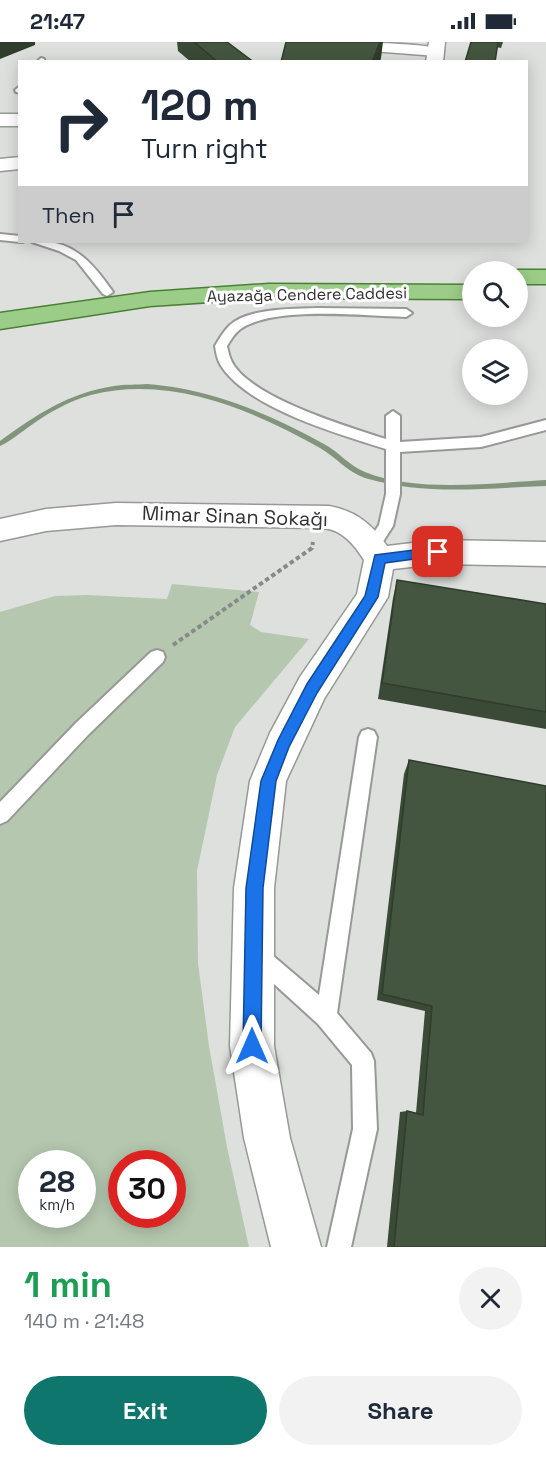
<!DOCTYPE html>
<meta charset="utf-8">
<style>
body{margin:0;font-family:"Space Grotesk",sans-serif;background:#f2f2f3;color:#1f2937;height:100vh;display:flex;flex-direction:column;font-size:22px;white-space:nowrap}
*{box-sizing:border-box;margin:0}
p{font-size:20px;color:#747a83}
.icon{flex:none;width:33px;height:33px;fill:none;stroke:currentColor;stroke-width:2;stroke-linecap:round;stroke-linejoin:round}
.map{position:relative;height:1205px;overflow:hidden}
.drawer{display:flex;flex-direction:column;background:#fff;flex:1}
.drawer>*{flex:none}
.hud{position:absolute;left:18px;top:18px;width:510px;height:183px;border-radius:0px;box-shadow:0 3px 15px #0003;background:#fff;color:#1f2937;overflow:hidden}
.fabs{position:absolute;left:462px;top:219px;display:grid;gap:12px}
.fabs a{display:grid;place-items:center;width:66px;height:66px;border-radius:50%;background:#fff;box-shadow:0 3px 15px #0003;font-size:30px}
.speed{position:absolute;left:18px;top:1108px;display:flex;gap:12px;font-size:30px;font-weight:700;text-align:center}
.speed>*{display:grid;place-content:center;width:78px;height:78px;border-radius:50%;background:#fff;box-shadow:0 3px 15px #0003;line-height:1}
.speed small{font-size:15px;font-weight:400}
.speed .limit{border:9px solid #d22;background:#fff;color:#111}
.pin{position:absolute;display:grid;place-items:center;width:51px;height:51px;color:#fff;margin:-26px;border-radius:12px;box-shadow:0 3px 9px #0006}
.me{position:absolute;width:66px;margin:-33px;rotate:0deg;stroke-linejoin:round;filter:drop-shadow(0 0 4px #0008)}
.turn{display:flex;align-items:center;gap:21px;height:126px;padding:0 24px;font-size:27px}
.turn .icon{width:78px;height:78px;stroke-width:2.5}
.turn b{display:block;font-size:42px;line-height:51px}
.then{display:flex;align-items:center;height:57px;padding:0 24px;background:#0003;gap:12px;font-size:22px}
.round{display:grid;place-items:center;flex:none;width:63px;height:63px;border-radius:32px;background:#f2f2f3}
.summary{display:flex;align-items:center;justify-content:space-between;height:102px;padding:0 24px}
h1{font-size:36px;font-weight:800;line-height:45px;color:#1e9e55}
.button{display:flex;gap:12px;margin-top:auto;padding:12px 24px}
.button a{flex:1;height:69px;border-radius:36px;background:#0f766e;color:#fff;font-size:24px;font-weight:800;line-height:69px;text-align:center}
.button a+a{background:#f2f2f3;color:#1f2937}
.status{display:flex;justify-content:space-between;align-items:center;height:42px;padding:0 30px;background:#fff;direction:ltr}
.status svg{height:16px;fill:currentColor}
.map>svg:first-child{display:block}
.green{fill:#b5c7af;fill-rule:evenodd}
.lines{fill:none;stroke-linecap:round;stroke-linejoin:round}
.stream{fill:#82957c;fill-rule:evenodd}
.service-casing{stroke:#979996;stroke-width:4}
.minor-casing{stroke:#979996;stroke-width:3}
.tertiary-casing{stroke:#979996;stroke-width:3}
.primary-casing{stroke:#4a8035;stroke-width:3}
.path{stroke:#888a88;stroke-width:4;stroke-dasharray:4.5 3;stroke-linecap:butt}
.service{fill:#fff;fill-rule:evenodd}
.minor{fill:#fff;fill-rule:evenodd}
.tertiary{fill:#fff;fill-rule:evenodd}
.primary{fill:#9bcd88;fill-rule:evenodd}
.wall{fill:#3a4a36}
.shaded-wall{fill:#303c2c}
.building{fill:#44563f;stroke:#303c2c;stroke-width:1.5}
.route{fill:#1a73e8;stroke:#114b97;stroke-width:1.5}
.labels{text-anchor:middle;stroke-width:6;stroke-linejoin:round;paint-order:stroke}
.far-street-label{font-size:16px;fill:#303130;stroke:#fff}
.street-label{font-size:20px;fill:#303130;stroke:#fff}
</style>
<div class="status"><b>21:47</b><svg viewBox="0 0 49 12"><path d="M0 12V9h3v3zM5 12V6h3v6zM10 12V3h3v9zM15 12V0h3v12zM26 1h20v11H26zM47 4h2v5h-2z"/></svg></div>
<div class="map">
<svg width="546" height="1205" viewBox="0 0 546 1205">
<rect width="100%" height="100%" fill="#dde0dd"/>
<path class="green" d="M172,542L259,550L250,583L261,590L309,597L235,685L217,733L197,829L198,921L209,1004L227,1105L249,1205H0V570L55,554L87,553L167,557ZM32,1122H82V1173H32ZM122,1122H172V1173H122Z"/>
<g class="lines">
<path class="stream" d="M147,342C158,343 169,344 179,346C230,355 278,377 324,402C338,409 349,424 365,430C416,451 492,441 546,438V444C485,446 424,454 365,436C347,430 336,415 320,406C251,367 170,333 91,353C69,359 48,371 30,384C20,391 11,399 0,404V399C37,372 69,351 114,344C125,342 137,343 147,342Z"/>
<defs>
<g id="service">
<polygon points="41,16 44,17 45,20 37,20"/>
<polygon points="20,44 20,51 16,50 15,48"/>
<polygon points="0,192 20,194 20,200 23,200 20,200 0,198"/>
<path d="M32,200C72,196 92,220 113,250L107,254L103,252L76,218L59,209Z"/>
<path d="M317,266L406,267L412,271L406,275C364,274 277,264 242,286C235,290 231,298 227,304C228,308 229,314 231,318C247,355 349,385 386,397V374L393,369L400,374V400L481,395L546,378V388L481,405L400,410V452L393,484L377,509H367L364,505L379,483L386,452V407C339,392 246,366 220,322C217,317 216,310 215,304C219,297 223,290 229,284C247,266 292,267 317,266Z"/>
<polygon points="157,608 163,610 165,615 163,620 88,693 7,779 0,782 0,760 76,681 151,610"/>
<polygon points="368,687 374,689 377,695 337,971 371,1011 374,1019 377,1087 351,1205 327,1205 353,1087 352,1023 318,982 251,921 248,914 251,907 258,904 265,907 319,953 359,695 362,689"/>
</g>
<g id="minor">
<path d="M312,0C332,0 435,0 444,9L436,14L320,5Z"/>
<rect x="0" y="72" width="20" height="12"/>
<path d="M116,461L329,464C356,469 372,482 387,504L438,498L546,500V524L438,522L393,527L388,555L324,657L286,739L274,846V1004L290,1096L321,1205H271L244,1096L230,1004L234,846L250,739L270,691L300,635L357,552L364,518C354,502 342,488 323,486L116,483L46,489L0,499V477L46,467Z"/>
</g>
<g id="tertiary">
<polygon points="429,0 445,0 443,20 426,20"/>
<polygon points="20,115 20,127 0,129 0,117"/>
</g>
<g id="primary">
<polygon points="518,228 546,228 546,242 518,242 518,230 512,230"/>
<polygon points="269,242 472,243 472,257 269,256 150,264 0,287 0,271 150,250"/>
</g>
</defs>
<use href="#service" class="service-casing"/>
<use href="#minor" class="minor-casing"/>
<use href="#tertiary" class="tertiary-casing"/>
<use href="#primary" class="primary-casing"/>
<polyline class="path" points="173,603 312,506 313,500"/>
<use href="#service" class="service"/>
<use href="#minor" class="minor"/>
<use href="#tertiary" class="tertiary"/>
<use href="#primary" class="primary"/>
</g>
<g class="wall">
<polygon points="177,0 227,0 251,20 191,20 178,9"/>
<polygon points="471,0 503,0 501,6"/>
<polygon points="397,538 546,562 546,687 378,657 393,556"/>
<polygon points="409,718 546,1205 387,1205 400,1070 407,1069 416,1071 425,969 377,958 404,732"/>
</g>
<g class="shaded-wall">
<polygon points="0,0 35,0 35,3 0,17"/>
<polygon points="380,0 383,0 381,16 380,20 372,20"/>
</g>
<g class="building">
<polygon points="194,0 227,0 251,18 246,20 218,20"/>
<polygon points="286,0 380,0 372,20 281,20"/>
<polygon points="471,0 498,0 495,20 465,20"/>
<polygon points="397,538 546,562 546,670 382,641"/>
<polygon points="409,718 546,744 546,1205 394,1205 407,1069 423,1073 432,964 382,952"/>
</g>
<polygon class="route" points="438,505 443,506 445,510 443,513 385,521 378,555 317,651 289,705 276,739 263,846 261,1004 258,1010 252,1013 245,1010 243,1004 246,846 261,739 278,698 307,642 365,554 375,513"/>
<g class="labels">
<g class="far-street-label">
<text transform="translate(307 252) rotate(-1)" y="6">Ayazağa Cendere Caddesi</text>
</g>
<g class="street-label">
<text transform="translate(235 474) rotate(2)" y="7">Mimar Sinan Sokağı</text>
</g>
</g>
</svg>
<div class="fabs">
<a><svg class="icon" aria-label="search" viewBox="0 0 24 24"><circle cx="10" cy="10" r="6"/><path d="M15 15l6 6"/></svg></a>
<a><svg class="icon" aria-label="layers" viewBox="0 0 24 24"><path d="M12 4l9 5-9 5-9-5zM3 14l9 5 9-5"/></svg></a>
</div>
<div class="speed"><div>28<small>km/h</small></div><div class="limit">30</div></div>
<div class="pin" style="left:438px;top:510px;background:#d93025"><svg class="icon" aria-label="arrive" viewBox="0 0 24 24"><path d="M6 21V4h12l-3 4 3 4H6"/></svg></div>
<svg class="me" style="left:252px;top:1004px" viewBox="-20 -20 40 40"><path d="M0-17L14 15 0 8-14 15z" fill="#1a73e8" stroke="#fff" stroke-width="4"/></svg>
<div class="hud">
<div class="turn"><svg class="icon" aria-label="right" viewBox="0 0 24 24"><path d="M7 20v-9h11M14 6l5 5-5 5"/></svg><div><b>120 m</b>Turn right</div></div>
<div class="then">Then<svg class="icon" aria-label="arrive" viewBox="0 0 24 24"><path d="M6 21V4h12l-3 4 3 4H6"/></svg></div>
</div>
</div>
<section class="drawer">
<div class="summary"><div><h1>1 min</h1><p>140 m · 21:48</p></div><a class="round"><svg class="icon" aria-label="close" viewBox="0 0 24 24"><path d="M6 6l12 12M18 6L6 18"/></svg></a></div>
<div class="button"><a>Exit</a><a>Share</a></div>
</section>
